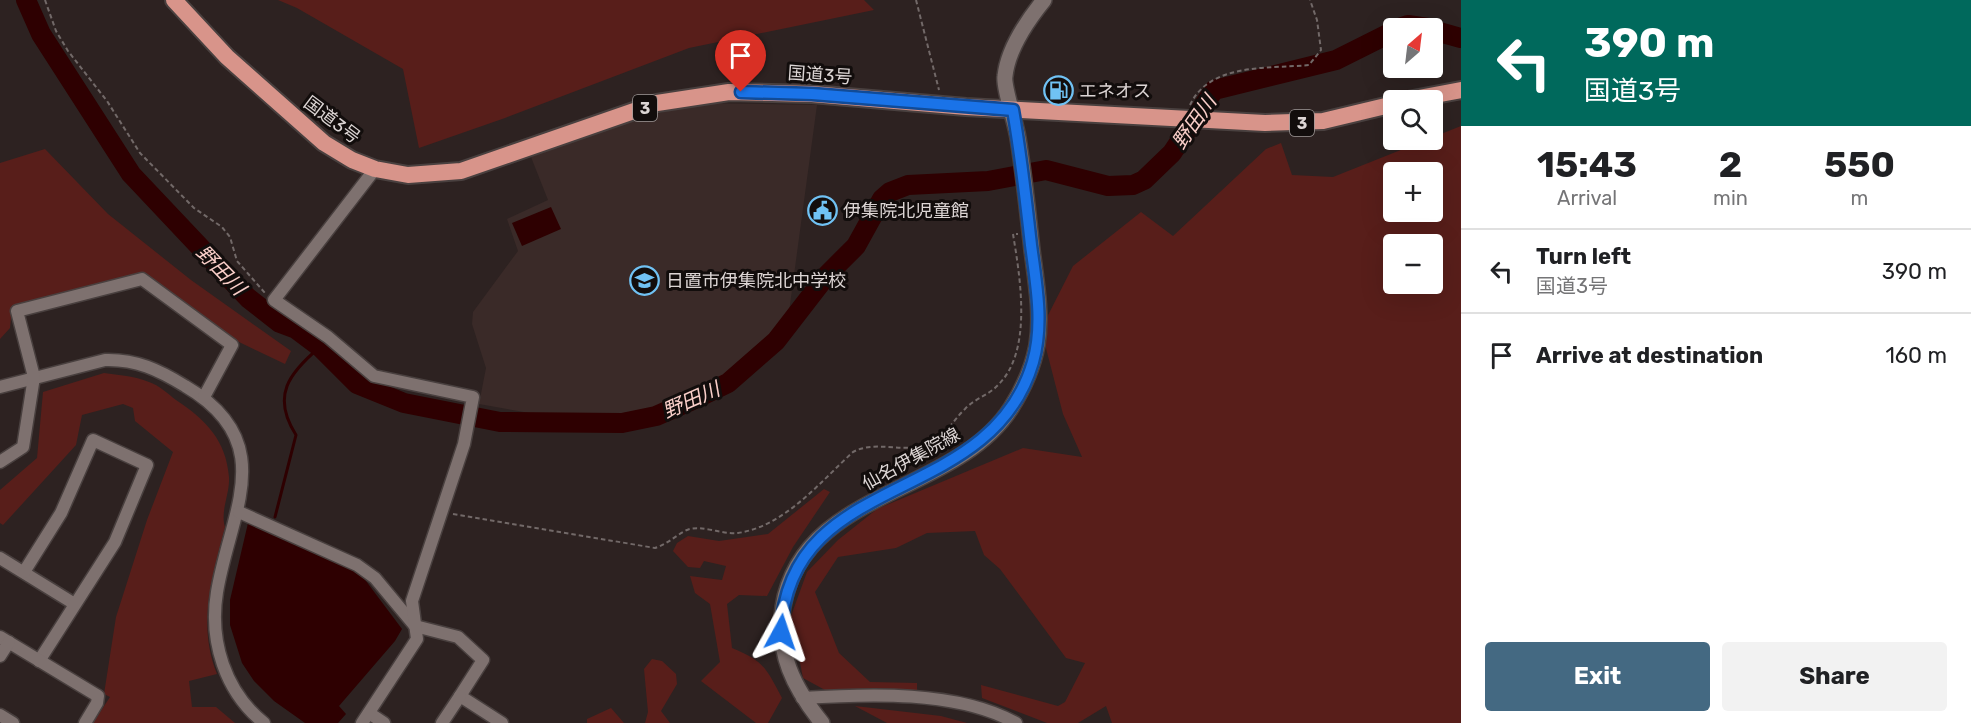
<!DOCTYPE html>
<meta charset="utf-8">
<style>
body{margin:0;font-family:Rubik,"Noto Sans JP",sans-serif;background:#f2f2f2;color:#202124;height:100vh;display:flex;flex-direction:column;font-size:22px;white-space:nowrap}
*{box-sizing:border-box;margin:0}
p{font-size:20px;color:#757577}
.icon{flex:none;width:33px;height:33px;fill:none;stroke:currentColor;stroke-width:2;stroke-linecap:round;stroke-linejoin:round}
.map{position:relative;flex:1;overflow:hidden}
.drawer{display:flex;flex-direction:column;background:#fff;width:510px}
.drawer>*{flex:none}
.hud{background:#00695c;color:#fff;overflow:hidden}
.needle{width:39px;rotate:28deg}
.fabs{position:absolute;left:1383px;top:18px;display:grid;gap:12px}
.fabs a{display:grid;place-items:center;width:60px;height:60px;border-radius:6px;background:#fff;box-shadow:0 6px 24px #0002;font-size:30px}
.pin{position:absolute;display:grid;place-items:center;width:51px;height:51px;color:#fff;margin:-62px -26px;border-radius:50% 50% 50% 0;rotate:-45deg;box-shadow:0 0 6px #0007}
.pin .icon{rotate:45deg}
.me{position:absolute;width:66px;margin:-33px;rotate:5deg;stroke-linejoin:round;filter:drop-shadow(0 0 4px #0008)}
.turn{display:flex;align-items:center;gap:21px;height:126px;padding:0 24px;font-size:27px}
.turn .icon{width:78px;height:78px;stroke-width:2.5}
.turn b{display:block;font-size:42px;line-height:51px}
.eta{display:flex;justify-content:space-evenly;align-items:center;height:102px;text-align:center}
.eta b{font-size:36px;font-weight:700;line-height:42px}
.button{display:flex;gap:12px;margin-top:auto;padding:12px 24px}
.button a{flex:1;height:69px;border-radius:6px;background:#446982;color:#fff;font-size:24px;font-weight:700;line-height:69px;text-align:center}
.button a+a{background:#f2f2f2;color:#202124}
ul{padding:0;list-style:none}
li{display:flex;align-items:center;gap:18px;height:84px;padding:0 24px;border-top:2px solid #e0e0e0}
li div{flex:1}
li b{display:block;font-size:22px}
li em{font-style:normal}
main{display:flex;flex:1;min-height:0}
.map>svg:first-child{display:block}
.built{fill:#3a2a28}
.green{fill:#581e1a;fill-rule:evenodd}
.water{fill:#2e0001}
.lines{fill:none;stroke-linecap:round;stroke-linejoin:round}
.stream{stroke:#2e0001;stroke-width:3}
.river{stroke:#2e0001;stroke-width:20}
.minor-casing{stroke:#49403f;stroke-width:15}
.secondary-casing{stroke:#49403f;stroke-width:18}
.trunk-casing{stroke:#49403f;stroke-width:20}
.path{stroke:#726968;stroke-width:2;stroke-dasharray:4.5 3;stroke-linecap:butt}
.minor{stroke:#7e716f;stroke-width:12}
.secondary{stroke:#7e716f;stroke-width:15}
.trunk{stroke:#d8948a;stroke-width:16}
.route-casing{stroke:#114b97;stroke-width:15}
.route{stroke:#1a73e8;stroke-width:10}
.labels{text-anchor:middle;stroke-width:6;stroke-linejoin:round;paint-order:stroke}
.shield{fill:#120d0c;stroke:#9f9998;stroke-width:1.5}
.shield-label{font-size:16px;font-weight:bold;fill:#dcd5d4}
.street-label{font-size:18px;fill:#dcd5d4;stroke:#120d0c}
.poi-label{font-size:18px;fill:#dcd5d4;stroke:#120d0c;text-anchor:start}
.water-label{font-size:20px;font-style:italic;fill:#facfc9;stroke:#120d0c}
</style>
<main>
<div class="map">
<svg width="1461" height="723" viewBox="0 0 1461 723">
<rect width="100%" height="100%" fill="#2d2221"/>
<polygon class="built" points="698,103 817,105 789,312 781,327 729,373 710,385 645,412 620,417 535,414 479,404 486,368 472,324 473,312 518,251 507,219 548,200 531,157 637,119"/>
<g class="green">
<polygon points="278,0 864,0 874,10 689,48 505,118 419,148 403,69 297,8"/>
<path d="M1461,126V723H1112L1106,706L1078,723H1047L982,698L981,685L1058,706L1065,702L1085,663L1066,658L1000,569L984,555L975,531L927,533L896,548L838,557L815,592L839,653L870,682L917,683V692L825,690L803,678L791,616L807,572L838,540L877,509L1023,448L1082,457L1063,414L1041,329L1073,266L1141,212L1173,236L1266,149L1281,143L1292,175L1333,177ZM1394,172H1432V212H1394ZM1394,244H1432V284H1394Z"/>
<polygon points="45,149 108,214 191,280 291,351 285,364 239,342 142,272 12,307 10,328 0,339 0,163"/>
<path d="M104,373C119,375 134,376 149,382C159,385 168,394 176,400C206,420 226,440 229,477C230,494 220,511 225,527C212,577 197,624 217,674L189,681L192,707H216L235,723H93L110,697L104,694L116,617L147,520L173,452L135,421L133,408L123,404L82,415L76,445L3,525L0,523V490L37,458L43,392Z"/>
<path d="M824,489L830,492L793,547L767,596L739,595L727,604L732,648C764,661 766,668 782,698L768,723H756L701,681L720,662L710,604L695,593L690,576L722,580L726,566L704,561L700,568L688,567L673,551L677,543L688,536L719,541L768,534Z"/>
<polygon points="652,659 662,661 676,674 677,684 661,711 670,723 645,723 648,712 644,669"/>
<polygon points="855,706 941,716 967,723 887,723"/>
<polygon points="611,708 624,723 587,723 587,719"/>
</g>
<g class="water">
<polygon points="551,207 561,229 522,246 512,223"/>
<polygon points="248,523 360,573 402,629 395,641 339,706 346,714 338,723 305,723 274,701 254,681 242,663 230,625 230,600"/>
</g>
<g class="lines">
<path class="stream" d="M275,517L296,435C271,396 289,373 320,347"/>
<g class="river">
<polyline points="26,0 41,34 131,174 248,298 280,323 296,329 320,347 357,384 404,403 500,422 622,423 656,416 697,398 728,383 776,341 827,275 856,246 882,199 890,192 908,185 988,181 1046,170 1108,186 1133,185 1144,180 1172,153 1214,90 1336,60 1394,31"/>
<polyline points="1399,28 1408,25 1428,28"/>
<polyline points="1432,30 1461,38"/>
</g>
<defs>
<g id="minor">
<path d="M0,387L105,360C136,359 159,370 185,386C281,442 230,512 217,592C209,641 225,692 264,723"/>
<polyline points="0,462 23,447 34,377 17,311 142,279 232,345 204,397"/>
<polyline points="239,512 357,565 375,578 415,626 458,637 483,660 460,696 502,723"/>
<polyline points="0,558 73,603"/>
<polyline points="24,572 61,513 93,440 147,465 115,542 39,661"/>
<polyline points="0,637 98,696 97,703 85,723"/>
<polyline points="0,656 9,642"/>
<path d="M802,698C867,694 957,690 1016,723"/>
<polyline points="369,713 384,723"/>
<polyline points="0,715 13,723"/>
<polyline points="362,723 417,639 412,601 464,444 473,397 374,376 328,337 274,300 375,169"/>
<polyline points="442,723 460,696"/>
</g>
<path id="secondary" d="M822,723C794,688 776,653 783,607C802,489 955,496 1011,408C1023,389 1033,367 1037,345C1042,314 1036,281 1032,250C1028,213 1024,175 1018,138C1016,124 1003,86 1005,76C1008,48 1027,21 1044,0"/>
<g id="trunk">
<polyline points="174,0 227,57 324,143 352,160 375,169 408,175 461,171 657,103 729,92 812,94 966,107 1265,123 1323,121 1394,104"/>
<polyline points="1408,100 1461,90"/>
</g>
</defs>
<use href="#minor" class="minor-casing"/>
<use href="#secondary" class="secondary-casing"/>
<use href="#trunk" class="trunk-casing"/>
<g class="path">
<polyline points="45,0 56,31 68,51 107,101 140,153 194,208 222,227 230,237 237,261 265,293"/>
<polyline points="916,0 939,90"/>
<path d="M1190,105C1210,62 1270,69 1309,65L1321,50L1317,20L1310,0"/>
<path d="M453,514L655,548C668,544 676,535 687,530C701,524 722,535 738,533C785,526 820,482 853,452C875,440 902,453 925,445C945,439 951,422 965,409C974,399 989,395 998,385C1033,351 1020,277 1013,234H1018"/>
</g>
<use href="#minor" class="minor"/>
<use href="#secondary" class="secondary"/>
<use href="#trunk" class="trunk"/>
</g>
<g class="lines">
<defs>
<path id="route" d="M741,92L812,94L1013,110C1021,155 1026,200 1031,245C1036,283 1044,324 1033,362C990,509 788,468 781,632"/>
</defs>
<use href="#route" class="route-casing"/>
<use href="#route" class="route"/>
</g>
<defs>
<symbol id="fuel-ring" viewBox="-11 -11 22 22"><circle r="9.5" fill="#120d0c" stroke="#70c2f4" stroke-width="1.5"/><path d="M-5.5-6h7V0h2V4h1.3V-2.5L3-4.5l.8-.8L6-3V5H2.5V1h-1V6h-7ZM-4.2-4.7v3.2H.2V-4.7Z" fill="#70c2f4"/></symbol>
<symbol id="civic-ring" viewBox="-11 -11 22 22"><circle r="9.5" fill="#120d0c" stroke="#70c2f4" stroke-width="1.5"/><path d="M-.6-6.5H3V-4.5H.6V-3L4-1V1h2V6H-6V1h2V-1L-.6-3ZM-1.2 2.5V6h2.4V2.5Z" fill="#70c2f4"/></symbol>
<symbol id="school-ring" viewBox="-11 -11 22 22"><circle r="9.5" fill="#120d0c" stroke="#70c2f4" stroke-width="1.5"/><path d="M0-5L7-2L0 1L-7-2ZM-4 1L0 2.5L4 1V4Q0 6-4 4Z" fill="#70c2f4"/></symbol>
</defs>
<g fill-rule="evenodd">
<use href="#fuel-ring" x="1042" y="74" width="33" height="33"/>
<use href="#civic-ring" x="806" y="194" width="33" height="33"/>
<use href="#school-ring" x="628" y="264" width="33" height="33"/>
</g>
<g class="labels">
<g class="shield">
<rect x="633" y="95" width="24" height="26" rx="4.5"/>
<rect x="1290" y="110" width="24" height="26" rx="4.5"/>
</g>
<g class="shield-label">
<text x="645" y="114">3</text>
<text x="1302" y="129">3</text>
</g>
<g class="street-label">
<text transform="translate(820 75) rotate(4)" y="6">国道3号</text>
<text transform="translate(332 120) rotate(37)" y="6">国道3号</text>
<text transform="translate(911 459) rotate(-29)" y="6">仙名伊集院線</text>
</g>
<g class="poi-label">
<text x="1079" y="97">エネオス</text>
<text x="843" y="217">伊集院北児童館</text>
<text x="666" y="287">日置市伊集院北中学校</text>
</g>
<g class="water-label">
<text transform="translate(1194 122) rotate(-55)" y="7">野田川</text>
<text transform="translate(221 270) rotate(46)" y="7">野田川</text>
<text transform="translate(691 400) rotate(-24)" y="7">野田川</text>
</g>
</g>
</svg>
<div class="fabs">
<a><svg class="needle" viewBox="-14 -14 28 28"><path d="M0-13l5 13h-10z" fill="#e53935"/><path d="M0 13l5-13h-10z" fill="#757577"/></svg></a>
<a><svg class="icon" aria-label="search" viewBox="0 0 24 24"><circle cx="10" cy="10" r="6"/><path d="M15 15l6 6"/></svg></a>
<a>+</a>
<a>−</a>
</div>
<div class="pin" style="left:741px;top:92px;background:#d93025"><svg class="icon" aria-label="arrive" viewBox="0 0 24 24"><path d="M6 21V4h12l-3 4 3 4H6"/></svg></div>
<svg class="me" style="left:781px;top:632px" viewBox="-20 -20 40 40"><path d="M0-17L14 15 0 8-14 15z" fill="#1a73e8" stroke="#fff" stroke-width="4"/></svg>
</div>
<section class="drawer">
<div class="hud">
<div class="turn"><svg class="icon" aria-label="left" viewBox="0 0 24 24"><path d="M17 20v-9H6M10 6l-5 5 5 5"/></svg><div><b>390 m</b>国道3号</div></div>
</div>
<div class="eta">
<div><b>15:43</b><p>Arrival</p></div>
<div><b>2</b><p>min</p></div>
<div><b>550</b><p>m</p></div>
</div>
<ul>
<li><svg class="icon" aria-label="left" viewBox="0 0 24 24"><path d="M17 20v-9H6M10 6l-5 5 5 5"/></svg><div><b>Turn left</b><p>国道3号</p></div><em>390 m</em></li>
<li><svg class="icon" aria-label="arrive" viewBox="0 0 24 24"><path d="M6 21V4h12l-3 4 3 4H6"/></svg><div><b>Arrive at destination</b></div><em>160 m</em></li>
</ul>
<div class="button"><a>Exit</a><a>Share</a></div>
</section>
</main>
